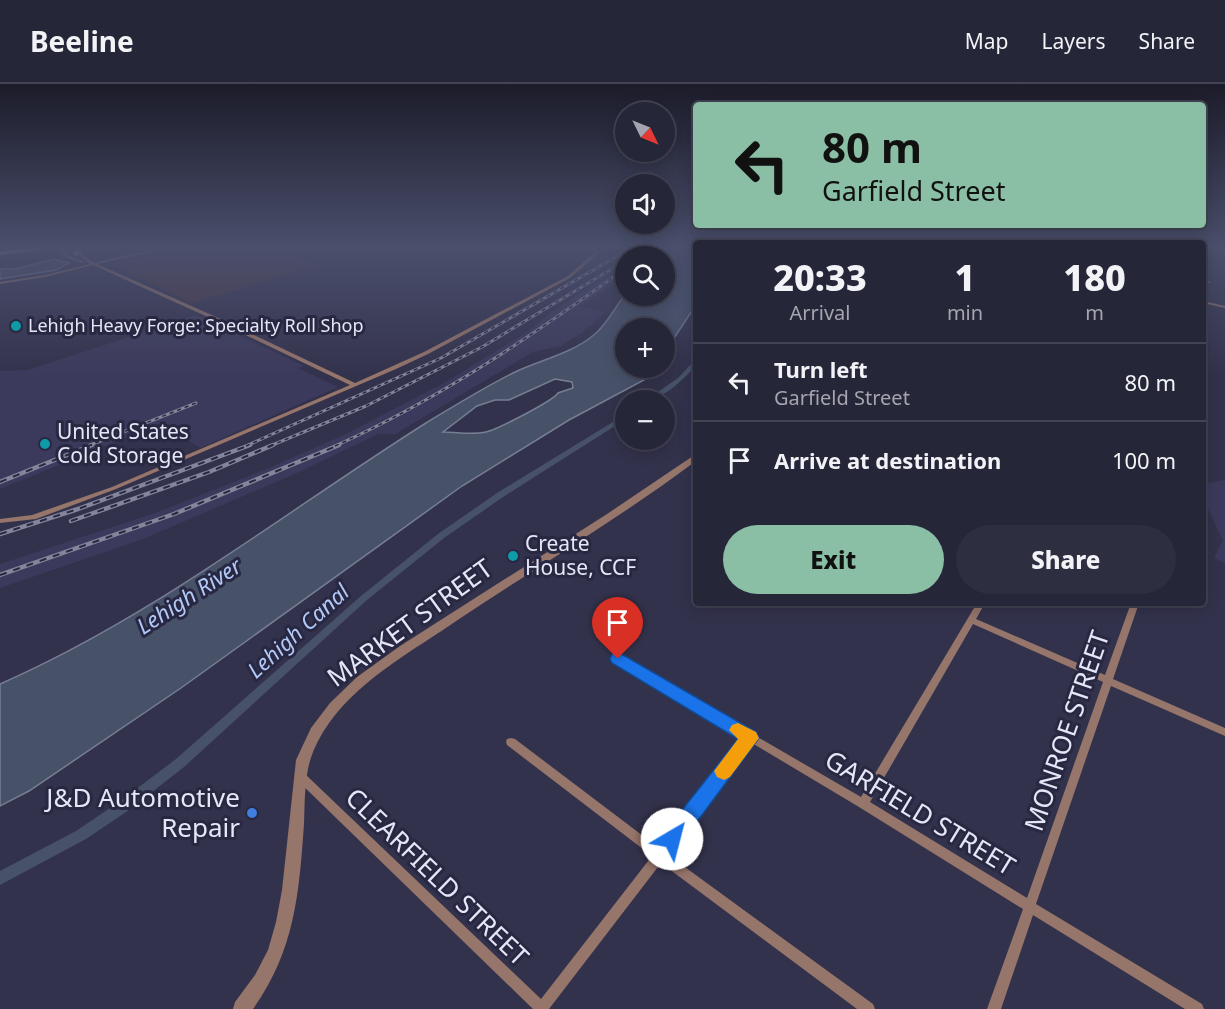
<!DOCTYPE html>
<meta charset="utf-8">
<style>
body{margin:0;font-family:"Noto Sans",sans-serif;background:#2e2e41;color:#f1f3f6;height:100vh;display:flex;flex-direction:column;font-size:22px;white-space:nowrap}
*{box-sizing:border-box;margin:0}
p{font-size:20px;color:#a4a5ae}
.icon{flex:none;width:33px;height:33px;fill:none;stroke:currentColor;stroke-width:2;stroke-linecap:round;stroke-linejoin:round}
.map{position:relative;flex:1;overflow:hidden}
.side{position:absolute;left:693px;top:156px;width:513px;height:366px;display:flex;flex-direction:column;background:#262639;border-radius:6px;box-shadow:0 3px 15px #0003,0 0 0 2px #424353}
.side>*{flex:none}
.guide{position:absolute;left:693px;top:18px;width:513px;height:126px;border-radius:6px;box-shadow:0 3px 15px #0003,0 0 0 2px #424353;background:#8abfa5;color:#111;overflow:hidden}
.needle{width:39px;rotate:133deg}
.controls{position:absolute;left:615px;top:18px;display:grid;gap:12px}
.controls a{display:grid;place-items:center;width:60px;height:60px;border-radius:50%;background:#262639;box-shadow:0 3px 15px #0003,0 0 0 2px #424353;font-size:30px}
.pin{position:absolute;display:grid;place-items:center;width:51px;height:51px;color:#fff;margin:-62px -26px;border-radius:50% 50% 50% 0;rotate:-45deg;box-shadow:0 0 6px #0007}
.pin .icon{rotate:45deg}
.me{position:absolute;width:66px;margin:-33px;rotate:37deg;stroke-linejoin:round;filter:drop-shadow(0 0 4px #0008)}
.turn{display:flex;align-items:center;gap:21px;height:126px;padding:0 30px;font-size:27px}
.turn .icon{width:78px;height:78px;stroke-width:2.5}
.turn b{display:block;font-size:42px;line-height:51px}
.eta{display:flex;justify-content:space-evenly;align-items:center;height:102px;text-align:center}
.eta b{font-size:36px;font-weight:800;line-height:42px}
.action{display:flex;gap:12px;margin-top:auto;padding:12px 30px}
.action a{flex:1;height:69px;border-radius:36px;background:#8abfa5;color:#111;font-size:24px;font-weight:800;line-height:69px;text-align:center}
.action a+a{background:#2e2e41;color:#f1f3f6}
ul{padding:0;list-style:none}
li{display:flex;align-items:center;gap:18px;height:78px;padding:0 30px;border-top:2px solid #424353}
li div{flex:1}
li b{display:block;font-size:22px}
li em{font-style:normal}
header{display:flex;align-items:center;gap:36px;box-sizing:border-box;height:84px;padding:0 30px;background:#262639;border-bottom:2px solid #424353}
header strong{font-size:28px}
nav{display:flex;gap:33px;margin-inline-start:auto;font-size:21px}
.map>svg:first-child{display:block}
.commercial{fill:#483743}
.built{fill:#3c3a5c}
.water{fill:#475269;stroke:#767e94;stroke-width:1.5;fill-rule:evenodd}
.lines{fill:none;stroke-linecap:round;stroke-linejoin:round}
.stream{stroke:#767e94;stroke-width:1.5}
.canal{fill:#475269;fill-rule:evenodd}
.minor{fill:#96756a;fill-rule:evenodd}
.tertiary{fill:#96756a;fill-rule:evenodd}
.primary{fill:#f7b49c;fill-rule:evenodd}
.trunk{fill:#fac7b6;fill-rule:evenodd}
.rail-far1-casing{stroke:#84849a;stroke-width:3}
.rail-casing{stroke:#84849a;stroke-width:4.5}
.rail-far1{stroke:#292842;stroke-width:1.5;stroke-dasharray:4;stroke-linecap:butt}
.rail{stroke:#292842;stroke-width:2;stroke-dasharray:7;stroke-linecap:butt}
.route{fill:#1a73e8;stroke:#114b97;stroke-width:1.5}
.slow{fill:#f59e0b}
.culture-dot{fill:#0f9aa8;stroke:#292842;stroke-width:2}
.shop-dot{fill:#3f7fe0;stroke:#292842;stroke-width:2}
.labels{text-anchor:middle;stroke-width:6;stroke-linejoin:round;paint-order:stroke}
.far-poi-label{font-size:18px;fill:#e5e6f7;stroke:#292842;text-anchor:start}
.poi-label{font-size:21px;fill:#e5e6f7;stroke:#292842;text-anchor:start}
.water-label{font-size:22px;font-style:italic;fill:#b2c9f8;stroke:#292842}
.near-street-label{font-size:26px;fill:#e5e6f7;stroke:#292842}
.near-poi-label{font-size:26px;fill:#e5e6f7;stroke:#292842;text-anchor:end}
</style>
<header>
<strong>Beeline</strong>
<nav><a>Map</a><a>Layers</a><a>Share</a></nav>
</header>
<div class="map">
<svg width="1225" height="925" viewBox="0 0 1225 925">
<rect width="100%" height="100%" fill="#33324c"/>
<polygon class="commercial" points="186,163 270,163 318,181 192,219 111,180"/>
<g class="built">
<polygon points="625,179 625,193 580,222 606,228 584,247 561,262 533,268 395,350 378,350 297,389 143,455 0,504 0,480 158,428 264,386 344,351 444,299 527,248 554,226"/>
<polygon points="196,231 304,282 298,284 338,303 200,364 162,339 0,405 0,287 28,286"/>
<polygon points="1225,396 1225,479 1214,474 1223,457 1203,414 1203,400"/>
</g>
<g class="water">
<path d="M674,163H696V221L672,257L665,280L664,244H626V284H662L659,288L569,336L462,402L181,604L29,707L0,722V600C153,533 285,428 426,339C454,322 483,304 513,289C539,276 572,270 595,250C607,240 615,223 625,211L664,212V172H662ZM555,295L572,298L573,304L558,309C553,317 496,346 486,348C472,351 457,348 443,348L477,322L495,316H509Z"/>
<polygon points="54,175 69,179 56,186 0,195 0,185 15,185"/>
</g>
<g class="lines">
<polyline class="stream" points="1203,166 1225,167"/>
<g class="canal">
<path d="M696,276V282C685,293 663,316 647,316L648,315L678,294L694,277Z"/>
<polygon points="626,330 626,335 503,413 444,454 367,516 184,683 129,726 86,755 0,801 0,787 76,747 119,718 176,675 361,512 438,450 497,409"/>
</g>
<g class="minor">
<polygon points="61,163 72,163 94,179 126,171 170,163 177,163 97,180 214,232 355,299 424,268 568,192 595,168 586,163 591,163 600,168 570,194 428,270 396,285 116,405 36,435 0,439 0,435 32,431 112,403 350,301 210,234 93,181 45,193 0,200 0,198 45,191 90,180 70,165 64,164 63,166 67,171 85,178 82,179 65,173 59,166"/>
<polygon points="1203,196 1209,197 1210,198 1208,199 1203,198"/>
<polygon points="1203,217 1225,222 1225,224 1203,219"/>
<path d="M977,519H985L976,535L1105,591L1131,519H1139L1113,595L1225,644V652L1111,602L1036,820L1202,920L1204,925H1185L1033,831L1001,925H987L1023,825L859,723L752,659L667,770L873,920L875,925H857L661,779L549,925H533L297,696L296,693L297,690L301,688L305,690L541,915L652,772L507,661L506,658L507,655L511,654L515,655L659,764L744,654L615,577L614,575L615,573L618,572L861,713ZM973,540L1103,598L1027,814L870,718Z"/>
</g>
<path class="tertiary" d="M696,370V377C645,415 592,449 538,484C506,504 474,525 443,546C394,578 336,612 313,668C304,690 305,717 304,740C299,810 295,866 253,925H233L235,918L255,891L268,866L276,838L282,806L296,676L311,644L330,619L357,593L400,562L607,430Z"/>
<polygon class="primary" points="1215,163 1225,163 1225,166 1216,164"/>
<g class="trunk">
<polygon points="44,163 67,163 0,171 0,167"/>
<polygon points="77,163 83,163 77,172 73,170"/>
</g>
<defs>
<g id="rail-far1">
<polyline points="639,172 653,163"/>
<polyline points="88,362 196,319"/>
<polyline points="246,362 441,274 633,163"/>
<polyline points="270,362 366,322 482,263 615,183"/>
<path d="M335,362C440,315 533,251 626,184"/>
</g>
<g id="rail">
<polyline points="0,398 92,361"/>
<polyline points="71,437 209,388 273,361"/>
<polyline points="0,450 78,425 250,361"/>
<polyline points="0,491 174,430 339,361"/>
</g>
</defs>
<use href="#rail-far1" class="rail-far1-casing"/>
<use href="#rail" class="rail-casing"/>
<use href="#rail-far1" class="rail-far1"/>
<use href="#rail" class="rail"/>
</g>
<linearGradient id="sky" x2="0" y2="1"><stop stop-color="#1c1c2a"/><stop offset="0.56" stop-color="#4a4f6c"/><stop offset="1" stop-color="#4a4f6c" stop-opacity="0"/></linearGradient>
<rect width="1225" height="292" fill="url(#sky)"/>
<polygon class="route" points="618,568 756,648 759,654 679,762 672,765 664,762 661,755 664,749 738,655 612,579 610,575 612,570"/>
<polygon class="slow" points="738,639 756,648 759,654 730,693 724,696 717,693 714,687 738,655 729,646 732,641"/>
<g class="culture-dot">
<circle cx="16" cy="242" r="6"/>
<circle cx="45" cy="360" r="6"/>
<circle cx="513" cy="472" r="6"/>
</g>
<circle class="shop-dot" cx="252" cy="729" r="6"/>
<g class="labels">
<g class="far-poi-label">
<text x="28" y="248">Lehigh Heavy Forge: Specialty Roll Shop</text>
</g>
<g class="poi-label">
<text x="57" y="355">United States<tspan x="57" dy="24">Cold Storage</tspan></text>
<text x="525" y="467">Create<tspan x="525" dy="24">House, CCF</tspan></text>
</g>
<g class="water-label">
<text transform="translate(189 512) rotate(-33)" y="8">Lehigh River</text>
<text transform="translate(298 547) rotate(-42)" y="8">Lehigh Canal</text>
</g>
<g class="near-street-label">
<text transform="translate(410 539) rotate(-36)" y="9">MARKET STREET</text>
<text transform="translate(1067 647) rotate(-71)" y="9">MONROE STREET</text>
<text transform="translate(920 729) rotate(31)" y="9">GARFIELD STREET</text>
<text transform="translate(437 793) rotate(44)" y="9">CLEARFIELD STREET</text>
</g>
<g class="near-poi-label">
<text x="240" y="723">J&amp;D Automotive<tspan x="240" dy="30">Repair</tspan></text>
</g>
</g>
</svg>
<div class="controls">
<a><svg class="needle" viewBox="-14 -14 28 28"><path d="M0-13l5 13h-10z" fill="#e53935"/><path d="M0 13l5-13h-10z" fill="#a4a5ae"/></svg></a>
<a><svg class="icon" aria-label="sound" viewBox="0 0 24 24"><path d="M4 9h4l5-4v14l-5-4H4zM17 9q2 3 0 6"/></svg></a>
<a><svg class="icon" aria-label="search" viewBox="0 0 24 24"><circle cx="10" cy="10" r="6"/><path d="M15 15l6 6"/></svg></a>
<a>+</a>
<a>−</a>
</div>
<div class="pin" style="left:618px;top:575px;background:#d93025"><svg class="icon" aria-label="arrive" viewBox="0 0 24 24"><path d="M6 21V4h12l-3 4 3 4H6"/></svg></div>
<svg class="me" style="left:672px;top:755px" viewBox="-20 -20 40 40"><circle r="19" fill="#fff"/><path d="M0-13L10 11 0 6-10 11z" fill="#1a73e8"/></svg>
<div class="guide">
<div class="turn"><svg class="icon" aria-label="left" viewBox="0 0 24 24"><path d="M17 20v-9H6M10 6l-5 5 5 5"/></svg><div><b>80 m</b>Garfield Street</div></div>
</div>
<section class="side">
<div class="eta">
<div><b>20:33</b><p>Arrival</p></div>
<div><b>1</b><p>min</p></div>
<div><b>180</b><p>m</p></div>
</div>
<ul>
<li><svg class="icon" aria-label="left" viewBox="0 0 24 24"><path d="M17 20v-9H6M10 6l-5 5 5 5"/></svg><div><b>Turn left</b><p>Garfield Street</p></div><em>80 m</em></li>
<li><svg class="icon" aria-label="arrive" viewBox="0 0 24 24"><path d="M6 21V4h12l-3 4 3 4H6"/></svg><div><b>Arrive at destination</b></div><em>100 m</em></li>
</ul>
<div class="action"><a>Exit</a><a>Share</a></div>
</section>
</div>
